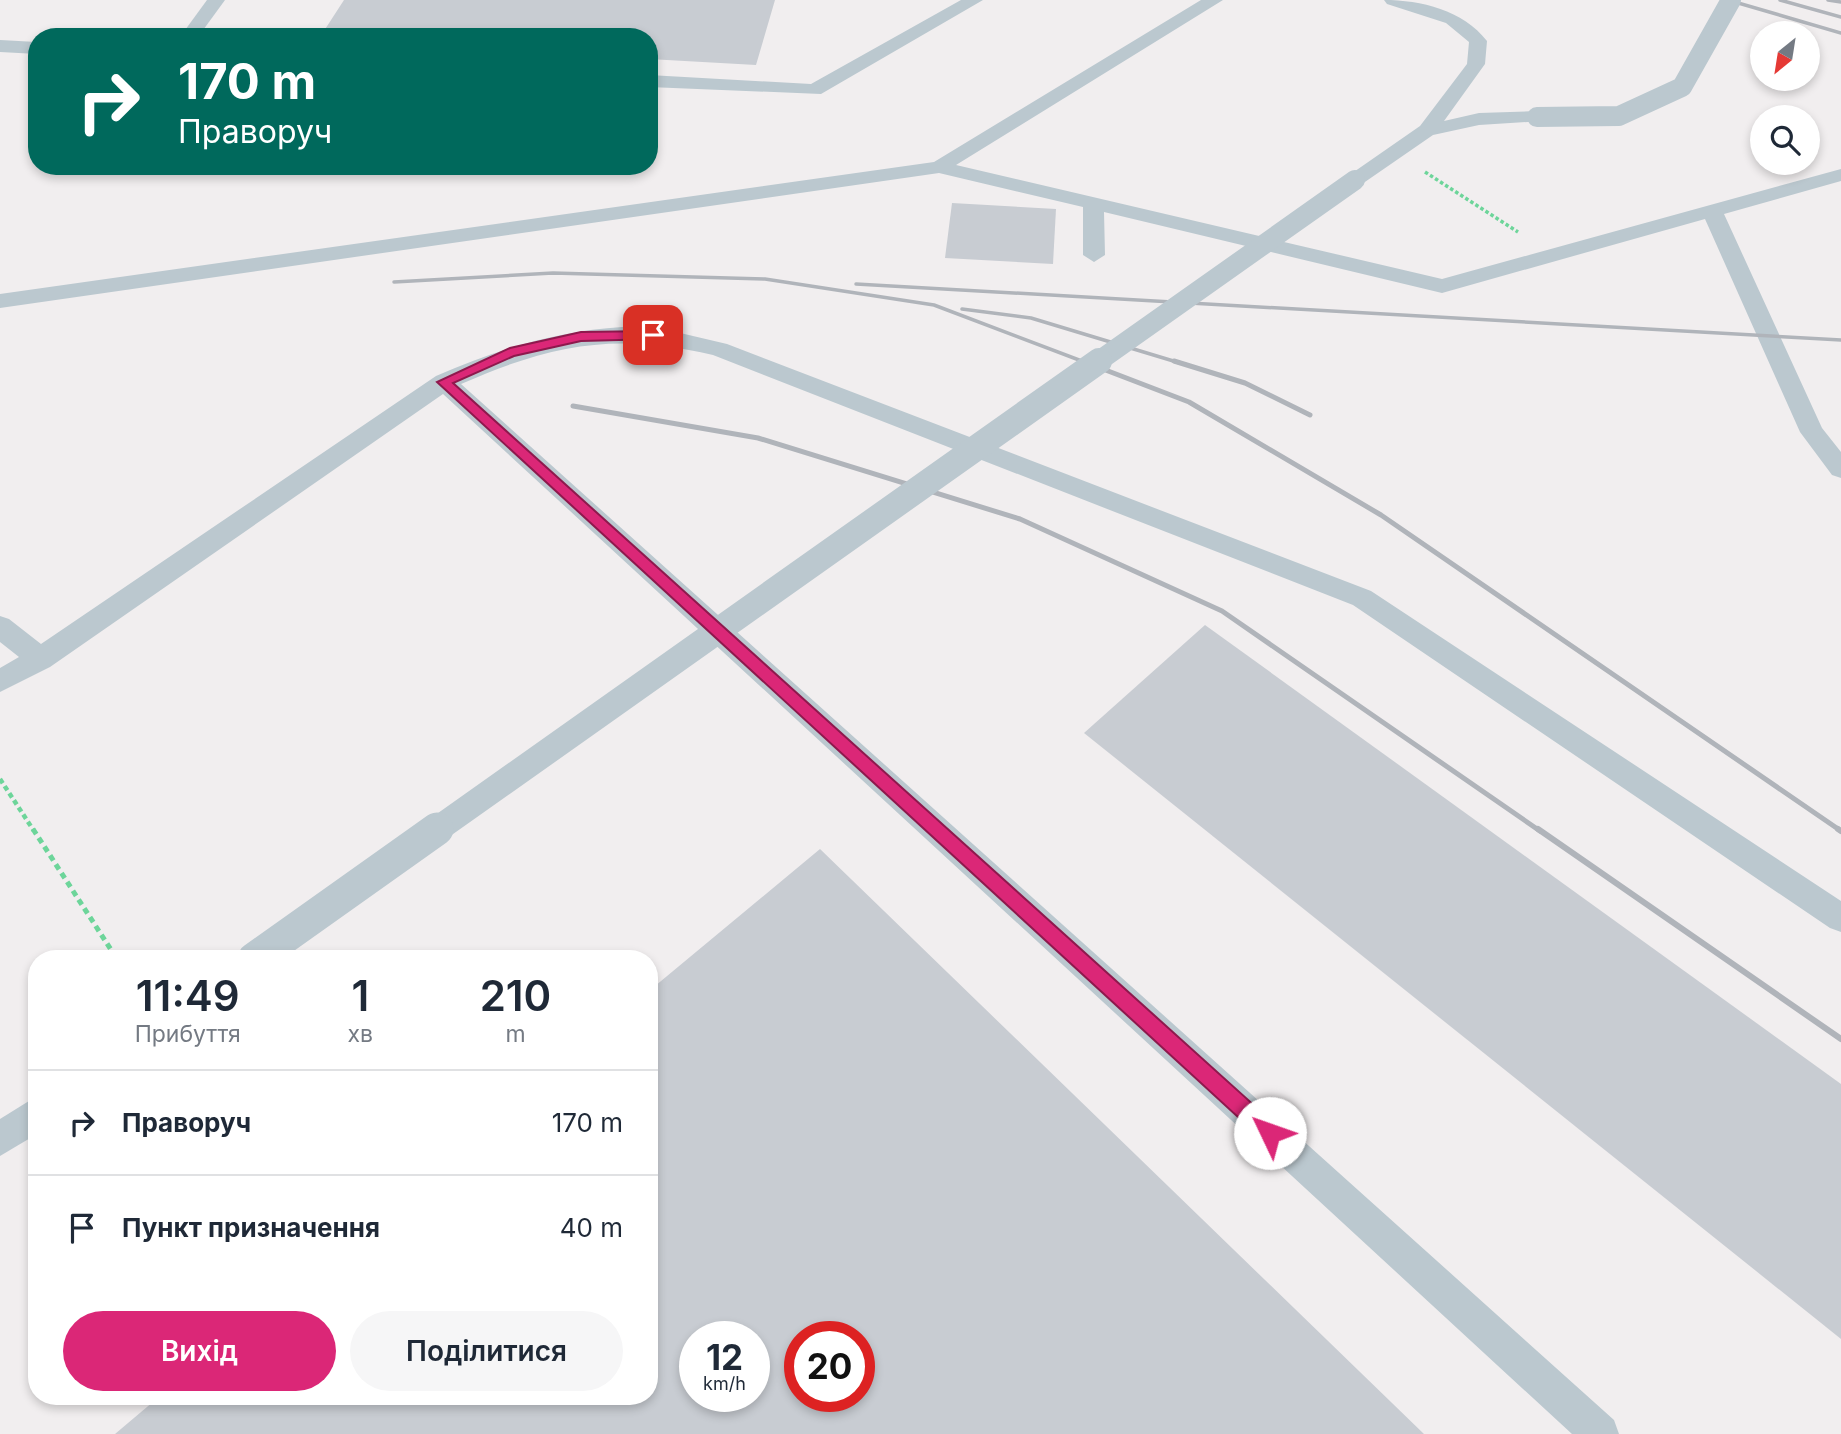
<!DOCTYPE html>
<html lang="uk">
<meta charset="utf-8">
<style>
body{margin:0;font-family:Inter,sans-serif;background:#f6f6f7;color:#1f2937;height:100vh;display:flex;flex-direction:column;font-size:26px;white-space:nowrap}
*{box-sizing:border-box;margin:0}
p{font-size:23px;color:#747a83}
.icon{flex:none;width:38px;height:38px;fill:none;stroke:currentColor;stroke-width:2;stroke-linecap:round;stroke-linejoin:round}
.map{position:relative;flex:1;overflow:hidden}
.side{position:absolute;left:28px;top:950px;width:630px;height:455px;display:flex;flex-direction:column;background:#fff;border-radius:28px;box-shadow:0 4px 10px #0003}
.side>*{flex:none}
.top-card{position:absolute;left:28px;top:28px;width:630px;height:147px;border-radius:28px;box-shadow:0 4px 10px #0003;background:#00695c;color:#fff;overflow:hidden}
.needle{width:46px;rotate:210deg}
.tools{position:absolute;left:1750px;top:21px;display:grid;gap:14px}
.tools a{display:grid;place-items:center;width:70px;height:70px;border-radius:50%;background:#fff;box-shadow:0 4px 10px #0003;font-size:35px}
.speed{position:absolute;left:679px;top:1321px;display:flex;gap:14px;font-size:35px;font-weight:700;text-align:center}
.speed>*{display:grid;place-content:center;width:91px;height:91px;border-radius:50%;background:#fff;box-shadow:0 4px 10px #0003;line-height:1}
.speed small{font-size:18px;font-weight:400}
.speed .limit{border:10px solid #d22;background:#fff;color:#111}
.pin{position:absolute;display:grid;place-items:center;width:60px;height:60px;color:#fff;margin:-30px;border-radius:14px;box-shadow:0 4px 10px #0006}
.me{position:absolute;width:77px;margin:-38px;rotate:312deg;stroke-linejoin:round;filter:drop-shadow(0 0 5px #0008)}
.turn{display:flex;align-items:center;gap:24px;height:147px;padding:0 35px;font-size:32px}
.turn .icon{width:91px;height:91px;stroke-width:2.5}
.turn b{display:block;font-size:49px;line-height:60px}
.eta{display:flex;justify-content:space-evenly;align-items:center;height:119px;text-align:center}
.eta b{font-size:42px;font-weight:600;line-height:49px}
.primary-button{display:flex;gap:14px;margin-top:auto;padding:14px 35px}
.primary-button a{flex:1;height:80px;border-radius:42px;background:#db2777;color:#fff;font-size:28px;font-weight:600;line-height:80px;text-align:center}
.primary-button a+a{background:#f6f6f7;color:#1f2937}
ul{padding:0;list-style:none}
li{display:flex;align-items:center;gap:21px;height:105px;padding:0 35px;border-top:2px solid #e0e1e3}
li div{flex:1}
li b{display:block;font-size:26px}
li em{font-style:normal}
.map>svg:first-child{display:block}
.building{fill:#c8ccd2;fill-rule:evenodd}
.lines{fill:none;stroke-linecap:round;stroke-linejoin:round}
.path-far2{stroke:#6dd59a;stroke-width:3.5;stroke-dasharray:3.5 2.5;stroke-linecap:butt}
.path-far1{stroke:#6dd59a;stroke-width:4.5;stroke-dasharray:5 3.5;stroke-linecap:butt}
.path{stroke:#6dd59a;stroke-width:5;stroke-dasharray:6 4.5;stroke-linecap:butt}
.lane{fill:#bbc8cf;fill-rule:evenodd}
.rail-far2{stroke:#b0b4ba;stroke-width:3.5}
.rail-far1{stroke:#b0b4ba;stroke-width:5}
.rail{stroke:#b0b4ba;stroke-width:6}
.lane-bridge-far2{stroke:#bbc8cf;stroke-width:20}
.lane-bridge-far1{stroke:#bbc8cf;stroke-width:26}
.lane-bridge{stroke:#bbc8cf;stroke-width:33}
.route{fill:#db2777;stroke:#8e194d;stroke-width:2}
</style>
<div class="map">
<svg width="1841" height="1434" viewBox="0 0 1841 1434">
<rect width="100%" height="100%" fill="#f1eeef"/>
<g class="building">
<polygon points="344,0 775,0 756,65 649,59 649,37 320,37"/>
<polygon points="952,203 1056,209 1053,264 945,258"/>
<polygon points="1205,625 1841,1084 1841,1339 1084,733"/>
<path d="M820,849L1424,1434H115L160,1396H649V991ZM695,1337H754V1396H695ZM800,1337H859V1396H800Z"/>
</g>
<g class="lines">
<polyline class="path-far2" points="1425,172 1518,232"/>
<polyline class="path-far1" points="0,779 34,831"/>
<polyline class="path" points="33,829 117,959"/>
<g class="lane">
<polygon points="207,0 225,0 198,37 180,37"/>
<polygon points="961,0 983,0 821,94 649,87 649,75 811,84"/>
<polygon points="1201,0 1223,0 956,165 1442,279 1841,169 1841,181 1724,214 1822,428 1841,452 1841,478 1832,475 1800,432 1705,219 1442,293 1104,212 1105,255 1094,262 1083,255 1083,207 939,173 0,308 0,294 934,162"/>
<path d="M1384,0C1421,0 1463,10 1487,41L1485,64L1444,121L1479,113L1537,111L1544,113L1547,117L1544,121L1479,125L1433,135L1362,184H1348L1345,180L1348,176L1420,126L1467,64L1469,42L1446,23L1387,4Z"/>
<polygon points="0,40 37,42 37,54 0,52"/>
<path d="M622,327L659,328L727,344L1371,591L1841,901V932L1830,928L1353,605L713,355C616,332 552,344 461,384L1614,1420L1619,1434H1572L443,394L50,667L0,692V668L19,657L0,642V616L9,619L41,644L436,376C496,350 556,331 622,327Z"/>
<polygon points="37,1096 37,1134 0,1156 0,1119"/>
</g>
<g class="rail-far2">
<polyline points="1728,0 1841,33"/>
<polyline points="1780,0 1841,17"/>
<polyline points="1828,0 1841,2"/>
<polyline points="394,282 553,273 765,279 934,305 1087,363"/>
<polyline points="856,284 1841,340"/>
<polyline points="962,309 1031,318 1180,363"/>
</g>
<g class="rail-far1">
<polyline points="1082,361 1189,402 1381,515 1841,831"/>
<polyline points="1174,361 1245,383 1310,415"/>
<polyline points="573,406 758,438 1020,519 1222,611 1540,831"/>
</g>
<g class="rail">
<polyline points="1538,829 1841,1039"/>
<polyline points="1838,829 1841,831"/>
</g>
<g class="lane-bridge-far2">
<polyline points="1537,117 1619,116 1682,87 1731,0"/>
<polyline points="1096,363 1355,180"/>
</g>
<polyline class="lane-bridge-far1" points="435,831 1099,361"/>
<polyline class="lane-bridge" points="254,959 437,829"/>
</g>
<polygon class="route" points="653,331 657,332 657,339 581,341 514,356 453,383 1277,1126 1279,1133 1277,1140 1270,1143 1263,1140 437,382 510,348 581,332"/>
</svg>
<div class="tools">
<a><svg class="needle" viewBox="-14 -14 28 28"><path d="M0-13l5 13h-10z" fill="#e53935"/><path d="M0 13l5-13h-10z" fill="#747a83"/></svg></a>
<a><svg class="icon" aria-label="search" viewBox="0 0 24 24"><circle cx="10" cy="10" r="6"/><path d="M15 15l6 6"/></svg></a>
</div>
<div class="speed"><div>12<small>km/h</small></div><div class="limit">20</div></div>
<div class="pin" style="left:653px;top:335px;background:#d93025"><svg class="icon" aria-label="arrive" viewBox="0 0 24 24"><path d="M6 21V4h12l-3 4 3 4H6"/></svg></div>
<svg class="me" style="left:1270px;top:1133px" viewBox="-20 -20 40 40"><circle r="19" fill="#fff"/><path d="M0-13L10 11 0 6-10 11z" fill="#db2777"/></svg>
<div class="top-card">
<div class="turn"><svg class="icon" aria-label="right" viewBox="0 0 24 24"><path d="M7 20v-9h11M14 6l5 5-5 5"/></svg><div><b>170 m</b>Праворуч</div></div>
</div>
<section class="side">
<div class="eta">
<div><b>11:49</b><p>Прибуття</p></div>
<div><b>1</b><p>хв</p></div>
<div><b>210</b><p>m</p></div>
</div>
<ul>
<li><svg class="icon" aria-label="right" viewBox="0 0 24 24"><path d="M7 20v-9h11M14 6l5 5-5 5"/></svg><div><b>Праворуч</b></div><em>170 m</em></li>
<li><svg class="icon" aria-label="arrive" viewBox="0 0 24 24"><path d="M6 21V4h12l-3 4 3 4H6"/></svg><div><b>Пункт призначення</b></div><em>40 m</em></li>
</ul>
<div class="primary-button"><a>Вихід</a><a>Поділитися</a></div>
</section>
</div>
